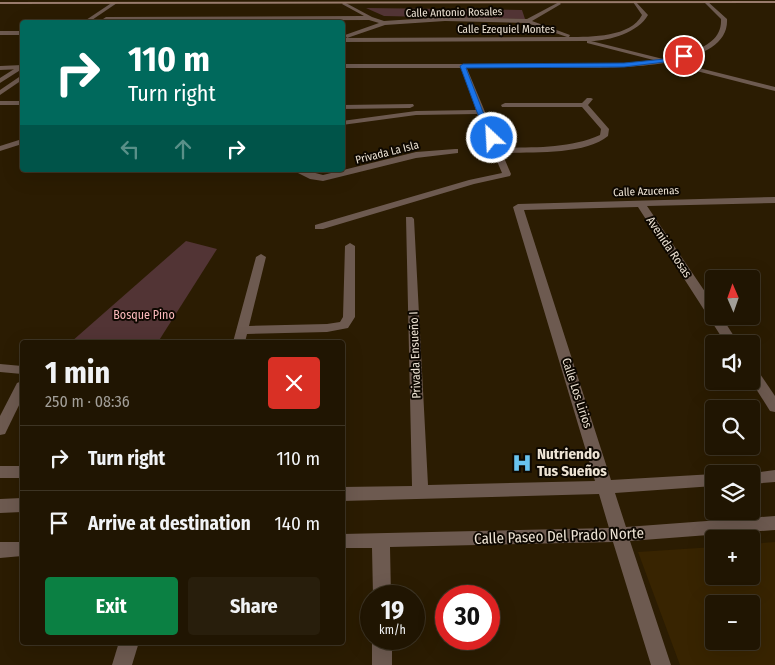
<!DOCTYPE html>
<meta charset="utf-8">
<style>
body{margin:0;font-family:"Fira Sans Condensed",sans-serif;background:#281e0c;color:#f1f3f6;height:100vh;display:flex;flex-direction:column;font-size:19px;white-space:nowrap}
*{box-sizing:border-box;margin:0}
p{font-size:16px;color:#a29f99}
.icon{flex:none;width:28px;height:28px;fill:none;stroke:currentColor;stroke-width:2;stroke-linecap:round;stroke-linejoin:round}
.map{position:relative;flex:1;overflow:hidden}
.panel{position:absolute;left:20px;top:340px;width:325px;height:305px;display:flex;flex-direction:column;background:#201502;border-radius:5px;box-shadow:0 5px 20px #0002,0 0 0 1px #3d3424}
.panel>*{flex:none}
.top-card{position:absolute;left:20px;top:20px;width:325px;height:152px;border-radius:5px;box-shadow:0 5px 20px #0002,0 0 0 1px #3d3424;background:#00695c;color:#fff;overflow:hidden}
.needle{width:32px;rotate:358deg}
.fabs{position:absolute;left:705px;top:270px;display:grid;gap:10px}
.fabs a{display:grid;place-items:center;width:55px;height:55px;border-radius:5px;background:#201502;box-shadow:0 5px 20px #0002,0 0 0 1px #3d3424;font-size:25px}
.speed{position:absolute;left:360px;top:585px;display:flex;gap:10px;font-size:25px;font-weight:700;text-align:center}
.speed>*{display:grid;place-content:center;width:65px;height:65px;border-radius:50%;background:#201502;box-shadow:0 5px 20px #0002,0 0 0 1px #3d3424;line-height:1}
.speed small{font-size:12px;font-weight:400}
.speed .limit{border:8px solid #d22;background:#fff;color:#111}
.pin{position:absolute;display:grid;place-items:center;width:42px;height:42px;color:#fff;margin:-21px;border:2px solid #fff;border-radius:50%;box-shadow:0 1px 5px #0007}
.me{position:absolute;width:55px;margin:-28px;rotate:335deg;stroke-linejoin:round;filter:drop-shadow(0 0 4px #0008)}
.turn{display:flex;align-items:center;gap:18px;height:105px;padding:0 25px;font-size:22px}
.turn .icon{width:65px;height:65px;stroke-width:2.5}
.turn b{display:block;font-size:35px;line-height:42px}
.lanes{display:flex;align-items:center;height:48px;padding:0 25px;background:#0003;justify-content:center;gap:25px;direction:ltr}
.lanes .off{opacity:.35}
.round{display:grid;place-items:center;flex:none;width:52px;height:52px;border-radius:5px;background:#281e0c}
.head{display:flex;align-items:center;justify-content:space-between;height:85px;padding:0 25px}
h1{font-size:30px;font-weight:700;line-height:38px}
.button{display:flex;gap:10px;margin-top:auto;padding:10px 25px}
.button a{flex:1;height:58px;border-radius:5px;background:#0b8043;color:#fff;font-size:20px;font-weight:700;line-height:58px;text-align:center}
.button a+a{background:#281e0c;color:#f1f3f6}
ul{padding:0;list-style:none}
li{display:flex;align-items:center;gap:15px;height:65px;padding:0 25px;border-top:1px solid #3d3424}
li div{flex:1}
li b{display:block;font-size:19px}
li em{font-style:normal}
.map>svg:first-child{display:block}
.built{fill:#382401;fill-rule:evenodd}
.green{fill:#523435}
.lines{fill:none;stroke-linecap:round;stroke-linejoin:round}
.minor{fill:#6d5a50;fill-rule:evenodd}
.tertiary{fill:#6d5a50;fill-rule:evenodd}
.secondary{fill:#997b6c;fill-rule:evenodd}
.route{fill:#1a73e8;stroke:#114b97}
.labels{text-anchor:middle;stroke-width:4;stroke-linejoin:round;paint-order:stroke}
.far-street-label{font-size:11px;fill:#ede3d4;stroke:#0e0801}
.street-label{font-size:12px;fill:#ede3d4;stroke:#0e0801}
.park-label{font-size:12px;fill:#fbb9bb;stroke:#0e0801}
.near-poi-label{font-size:15px;font-weight:bold;fill:#ede3d4;stroke:#0e0801;text-anchor:start}
.near-street-label{font-size:15px;fill:#ede3d4;stroke:#0e0801}
</style>
<div class="map">
<svg width="775" height="665" viewBox="0 0 775 665">
<rect width="100%" height="100%" fill="#2b1c02"/>
<path class="built" d="M775,542V665H680L638,552L714,547V576H751V544ZM714,604H751V641H714Z"/>
<g class="green">
<polygon points="366,8 522,10 525,19 384,16"/>
<polygon points="186,241 217,249 158,342 71,342"/>
</g>
<g class="lines">
<g class="minor">
<path d="M635,1L648,15C639,32 609,41 591,41L775,87V91L587,43V41L342,42V38L567,37L527,23L445,21L385,25L347,38L345,35L379,23L369,20L106,21L103,19L106,17L364,16L342,4L344,2L372,17L384,21L445,17L527,19L559,2L561,4L532,21L570,35L569,37C591,37 631,37 642,15L633,2Z"/>
<polygon points="113,2 117,3 89,22 83,22"/>
<rect x="0" y="31" width="22" height="4"/>
<polygon points="22,64 22,69 0,83 0,78"/>
<path d="M461,65L466,66L500,148C533,147 569,149 600,135L601,129L582,107H502L501,105L505,103H582L587,98H591L593,99L588,105L609,129L608,136C586,155 531,152 502,153L511,174L510,176L474,184L323,229H315V225L469,180L502,173L477,114L416,115L342,125V121L416,111L476,110Z"/>
<polygon points="22,75 22,80 0,95 0,90"/>
<rect x="0" y="101" width="22" height="4"/>
<polygon points="413,104 414,106 410,108 342,109 342,105"/>
<polygon points="19,140 22,140 22,144 0,151 0,146"/>
<polygon points="455,149 458,149 458,153 416,158 323,181 310,179 292,170 304,170 323,175 416,152"/>
<polygon points="775,197 775,203 647,206 714,305 714,316 721,316 739,344 726,344 638,207 524,210 611,480 714,474 714,486 615,493 626,527 775,516 775,530 630,541 671,665 651,665 613,542 390,547 391,596 373,596 372,548 342,548 342,534 609,528 599,494 342,501 342,487 412,486 406,217 412,217 414,219 428,485 595,481 513,207 518,204"/>
<polygon points="350,243 355,246 355,317 348,328 327,332 247,334 245,342 233,342 256,257 261,254 266,257 249,326 327,324 340,322 343,317 345,246"/>
<polygon points="0,364 22,366 22,374 0,372"/>
<polygon points="751,367 756,368 775,396 775,412 770,411 751,381"/>
<polygon points="22,381 22,399 5,434 0,435 0,416 17,383"/>
<rect x="0" y="466" width="22" height="12"/>
<polygon points="775,470 775,482 751,484 751,474 745,474"/>
<polygon points="22,498 22,512 0,513 0,499"/>
<polygon points="0,542 22,542 22,556 0,558"/>
<rect x="372" y="639" width="20" height="26"/>
<polygon points="119,642 139,642 132,665 112,665"/>
</g>
<g class="tertiary">
<path d="M703,1H707L727,19C730,66 632,67 600,68H342V64C407,64 472,64 536,64C587,64 643,70 691,52C707,46 722,38 721,19Z"/>
<polygon points="22,65 22,69 0,70 0,66"/>
</g>
<polygon class="secondary" points="775,1 775,3 0,4 0,2"/>
</g>
<polygon class="route" points="684,54 686,57 665,62 624,67 466,68 483,112 496,138 492,141 489,138 477,112 460,66 463,64 624,63 665,59"/>
<defs>
<symbol id="hospital-bare" viewBox="-9 -9 18 18"><path d="M-5-5h3v3.5h4V-5h3V5h-3V1.5h-4V5h-3Z" fill="#69c4f0" stroke="#0e0801" stroke-width="2.5" paint-order="stroke"/></symbol>
</defs>
<g fill-rule="evenodd">
<use href="#hospital-bare" x="508" y="449" width="28" height="28"/>
</g>
<g class="labels">
<g class="far-street-label">
<text transform="translate(454 12) rotate(-1)" y="4">Calle Antonio Rosales</text>
<text x="506" y="33">Calle Ezequiel Montes</text>
<text transform="translate(387 152) rotate(-14)" y="4">Privada La Isla</text>
<text transform="translate(646 191) rotate(-2)" y="4">Calle Azucenas</text>
</g>
<g class="street-label">
<text transform="translate(669 247) rotate(56)" y="4">Avenida Rosas</text>
<text transform="translate(415 355) rotate(-92)" y="4">Privada Ensueño I</text>
<text transform="translate(577 393) rotate(72)" y="4">Calle Los Lirios</text>
</g>
<g class="park-label">
<text x="144" y="319">Bosque Pino</text>
</g>
<g class="near-poi-label">
<text x="537" y="459">Nutriendo<tspan x="537" dy="17">Tus Sueños</tspan></text>
</g>
<g class="near-street-label">
<text transform="translate(559 536) rotate(-2)" y="5">Calle Paseo Del Prado Norte</text>
</g>
</g>
</svg>
<div class="fabs">
<a><svg class="needle" viewBox="-14 -14 28 28"><path d="M0-13l5 13h-10z" fill="#e53935"/><path d="M0 13l5-13h-10z" fill="#a29f99"/></svg></a>
<a><svg class="icon" aria-label="sound" viewBox="0 0 24 24"><path d="M4 9h4l5-4v14l-5-4H4zM17 9q2 3 0 6"/></svg></a>
<a><svg class="icon" aria-label="search" viewBox="0 0 24 24"><circle cx="10" cy="10" r="6"/><path d="M15 15l6 6"/></svg></a>
<a><svg class="icon" aria-label="layers" viewBox="0 0 24 24"><path d="M12 4l9 5-9 5-9-5zM3 14l9 5 9-5"/></svg></a>
<a>+</a>
<a>−</a>
</div>
<div class="speed"><div>19<small>km/h</small></div><div class="limit">30</div></div>
<div class="pin" style="left:684px;top:56px;background:#d93025"><svg class="icon" aria-label="arrive" viewBox="0 0 24 24"><path d="M6 21V4h12l-3 4 3 4H6"/></svg></div>
<svg class="me" style="left:492px;top:138px" viewBox="-20 -20 40 40"><circle r="17" fill="#1a73e8" stroke="#fff" stroke-width="3"/><path d="M0-11L8 9 0 5-8 9z" fill="#fff"/></svg>
<div class="top-card">
<div class="turn"><svg class="icon" aria-label="right" viewBox="0 0 24 24"><path d="M7 20v-9h11M14 6l5 5-5 5"/></svg><div><b>110 m</b>Turn right</div></div>
<div class="lanes"><svg class="icon off" aria-label="left" viewBox="0 0 24 24"><path d="M17 20v-9H6M10 6l-5 5 5 5"/></svg><svg class="icon off" aria-label="ahead" viewBox="0 0 24 24"><path d="M12 20V5M6 11l6-6 6 6"/></svg><svg class="icon" aria-label="right" viewBox="0 0 24 24"><path d="M7 20v-9h11M14 6l5 5-5 5"/></svg></div>
</div>
<section class="panel">
<div class="head"><div><h1>1 min</h1><p>250 m · 08:36</p></div><a class="round" style="background:#d93025;color:#fff"><svg class="icon" aria-label="close" viewBox="0 0 24 24"><path d="M6 6l12 12M18 6L6 18"/></svg></a></div>
<ul>
<li><svg class="icon" aria-label="right" viewBox="0 0 24 24"><path d="M7 20v-9h11M14 6l5 5-5 5"/></svg><div><b>Turn right</b></div><em>110 m</em></li>
<li><svg class="icon" aria-label="arrive" viewBox="0 0 24 24"><path d="M6 21V4h12l-3 4 3 4H6"/></svg><div><b>Arrive at destination</b></div><em>140 m</em></li>
</ul>
<div class="button"><a>Exit</a><a>Share</a></div>
</section>
</div>
